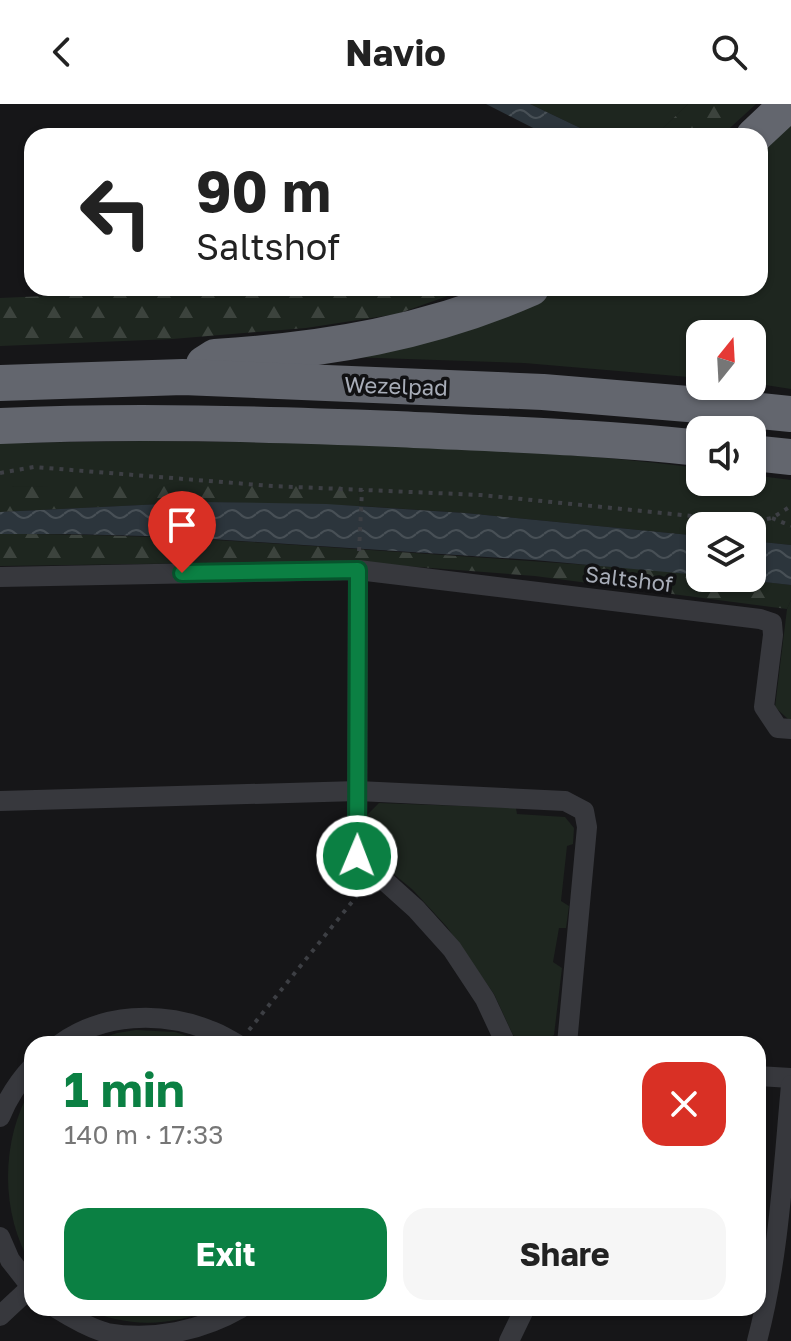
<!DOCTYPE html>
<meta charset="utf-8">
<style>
body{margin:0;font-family:"Golos Text",sans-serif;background:#f6f6f6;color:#222;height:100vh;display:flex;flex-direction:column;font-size:30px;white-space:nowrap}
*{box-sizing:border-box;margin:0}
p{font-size:26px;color:#767676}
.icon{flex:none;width:44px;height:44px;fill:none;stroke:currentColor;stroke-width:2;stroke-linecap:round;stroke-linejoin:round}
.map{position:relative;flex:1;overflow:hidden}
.side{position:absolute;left:24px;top:932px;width:742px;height:280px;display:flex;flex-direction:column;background:#fff;border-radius:24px;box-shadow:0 2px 6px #0004}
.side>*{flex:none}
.guide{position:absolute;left:24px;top:24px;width:744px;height:168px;border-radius:24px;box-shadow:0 2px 6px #0004;background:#fff;color:#222;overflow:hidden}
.needle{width:52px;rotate:18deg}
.buttons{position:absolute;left:686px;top:216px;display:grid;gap:16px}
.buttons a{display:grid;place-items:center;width:80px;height:80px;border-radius:16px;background:#fff;box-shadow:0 2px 6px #0004;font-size:40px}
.pin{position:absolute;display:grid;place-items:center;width:68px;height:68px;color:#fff;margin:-82px -34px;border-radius:50% 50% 50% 0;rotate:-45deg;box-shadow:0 0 8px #0007}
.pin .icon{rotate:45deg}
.me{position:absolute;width:88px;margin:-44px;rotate:1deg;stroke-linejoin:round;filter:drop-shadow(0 0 6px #0008)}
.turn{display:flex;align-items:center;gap:28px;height:168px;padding:0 40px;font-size:36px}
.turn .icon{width:104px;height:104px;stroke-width:2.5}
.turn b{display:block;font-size:56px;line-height:68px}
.round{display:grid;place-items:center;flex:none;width:84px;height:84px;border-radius:24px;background:#f6f6f6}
.summary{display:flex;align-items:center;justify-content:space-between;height:136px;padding:0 40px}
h1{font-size:48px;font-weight:700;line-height:60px;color:#0b8043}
.action{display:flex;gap:16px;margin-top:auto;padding:16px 40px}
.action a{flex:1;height:92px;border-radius:24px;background:#0b8043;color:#fff;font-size:32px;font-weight:700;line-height:92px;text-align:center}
.action a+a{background:#f6f6f6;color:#222}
header{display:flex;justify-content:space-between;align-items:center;height:104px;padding:0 40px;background:#fff;font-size:36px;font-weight:700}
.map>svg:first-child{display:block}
.grass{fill:#1e261f}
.forest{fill:url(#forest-firs)}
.water{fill:url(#water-waves)}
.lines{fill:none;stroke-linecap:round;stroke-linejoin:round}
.path{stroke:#3d3f44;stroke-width:4;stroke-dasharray:4 6;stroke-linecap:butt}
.minor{stroke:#37383d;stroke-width:20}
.motorway{stroke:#63666e;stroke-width:36}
.route-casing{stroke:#07532c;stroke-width:20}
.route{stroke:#0b8043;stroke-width:14}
.labels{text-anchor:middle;stroke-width:7;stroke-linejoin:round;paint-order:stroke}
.street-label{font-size:22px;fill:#a8adb8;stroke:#111113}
</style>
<header><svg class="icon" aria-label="back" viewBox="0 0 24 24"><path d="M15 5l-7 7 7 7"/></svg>Navio<svg class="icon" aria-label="search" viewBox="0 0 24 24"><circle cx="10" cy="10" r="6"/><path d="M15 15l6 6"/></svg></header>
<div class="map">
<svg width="791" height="1237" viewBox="0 0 791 1237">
<defs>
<pattern id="forest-firs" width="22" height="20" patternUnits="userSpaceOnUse" patternTransform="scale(2)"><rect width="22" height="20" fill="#1e261f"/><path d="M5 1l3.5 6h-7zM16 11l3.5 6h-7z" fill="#3c433d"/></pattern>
<pattern id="water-waves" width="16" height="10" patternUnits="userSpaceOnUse" patternTransform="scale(2)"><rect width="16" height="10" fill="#2c353c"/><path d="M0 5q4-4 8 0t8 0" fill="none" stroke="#485056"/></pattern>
</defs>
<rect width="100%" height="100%" fill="#161618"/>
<g class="grass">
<polygon points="530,0 688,0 655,32 597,32"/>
<polygon points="791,3 791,285 752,279 752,230 700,230 700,274 524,259 348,253 548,184 760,184 760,32"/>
<path d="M145,337C330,339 516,341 700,364V378H752V371L791,376V441L752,437V422H700V432L465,409L360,402L358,382L0,383V339Z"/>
<polygon points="791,496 791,616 788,615 775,603 787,505"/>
<polygon points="379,699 516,704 517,710 565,713 574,724 573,740 567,742 561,797 569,802 566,824 559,824 553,858 562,864 554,931 541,938 525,940 513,931 494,890 447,823 413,786 372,752 365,739 366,712"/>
<polygon points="136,926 175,928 211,940 86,940 117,929"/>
<path d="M32,983V1162C0,1110 0,1036 32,983Z"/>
<path d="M83,1204H214C171,1223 126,1224 83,1204Z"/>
</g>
<g class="forest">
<polygon points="688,0 756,0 721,32 655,32"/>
<polygon points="225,184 470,184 397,210 306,224 172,235 0,242 0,194"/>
<polygon points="58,382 358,382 360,402 202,398 0,408 0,383"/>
<path d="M0,430C128,429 256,438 384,447C483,454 583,460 682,468L700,471V474H729L791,481V496L787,505L535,472L340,457L0,462Z"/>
</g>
<g class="water">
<polygon points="486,0 530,0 597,32 549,32"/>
<polygon points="202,398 326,400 465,409 700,432 700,471 534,456 181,433 70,430 0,430 0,408"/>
<polygon points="752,437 791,441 791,481 729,474 752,474"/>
</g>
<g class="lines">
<g class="path">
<polyline points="0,369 34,363 272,382 481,391 753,418 772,414 791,402"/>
<polyline points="772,414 791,422"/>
<polyline points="359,447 362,386"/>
<polyline points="249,926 364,783"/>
</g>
<g class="minor">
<polyline points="358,466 357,752 416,805 452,845 485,895 506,940"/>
<polyline points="0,473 358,466 760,515 772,519 773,531 764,603 778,624 791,625"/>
<polyline points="0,697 358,687 565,697 584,707 587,723 567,940"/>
<path d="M60,940C103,909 161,907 209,926C219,929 228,935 237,940"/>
<polyline points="758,972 791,974"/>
<path d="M0,1013C8,994 18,978 32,963"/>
<polyline points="0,1133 10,1156 32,1184"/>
<path d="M56,1204C72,1214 89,1224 107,1229C153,1237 201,1227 241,1204"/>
<polyline points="0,1212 31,1183"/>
<polyline points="509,1237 525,1204"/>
<path d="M757,1237C779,1154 783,1067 791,981"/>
</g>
<g class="motorway">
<polyline points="754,32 788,0"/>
<path d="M204,260L215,253C326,246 428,229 531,184"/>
<polyline points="0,279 183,273 543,288 688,300 791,310"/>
<path d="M0,322C132,316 264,320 396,325C497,330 599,333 700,344"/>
<polyline points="752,349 791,353"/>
</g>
</g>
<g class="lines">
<defs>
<polyline id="route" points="182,469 358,466 357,752"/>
</defs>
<use href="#route" class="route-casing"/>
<use href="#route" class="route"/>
</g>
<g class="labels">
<g class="street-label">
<text transform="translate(396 282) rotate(2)" y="8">Wezelpad</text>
<text transform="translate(629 475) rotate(7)" y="8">Saltshof</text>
</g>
</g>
</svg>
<div class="buttons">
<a><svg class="needle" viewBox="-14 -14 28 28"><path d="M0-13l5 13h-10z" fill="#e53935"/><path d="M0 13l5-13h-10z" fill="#767676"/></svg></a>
<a><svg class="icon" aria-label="sound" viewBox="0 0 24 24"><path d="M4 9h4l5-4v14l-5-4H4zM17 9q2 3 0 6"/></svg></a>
<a><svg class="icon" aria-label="layers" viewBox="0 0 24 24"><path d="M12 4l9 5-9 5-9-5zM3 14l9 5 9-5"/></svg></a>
</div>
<div class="pin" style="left:182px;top:469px;background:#d93025"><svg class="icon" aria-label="arrive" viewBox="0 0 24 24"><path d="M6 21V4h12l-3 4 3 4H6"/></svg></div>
<svg class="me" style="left:357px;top:752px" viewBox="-20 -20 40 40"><circle r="17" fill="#0b8043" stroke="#fff" stroke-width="3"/><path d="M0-11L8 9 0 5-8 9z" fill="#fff"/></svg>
<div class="guide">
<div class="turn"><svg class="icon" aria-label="left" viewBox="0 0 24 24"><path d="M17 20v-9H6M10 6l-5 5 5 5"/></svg><div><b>90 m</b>Saltshof</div></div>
</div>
<section class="side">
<div class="summary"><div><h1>1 min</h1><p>140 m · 17:33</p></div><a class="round" style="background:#d93025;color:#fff"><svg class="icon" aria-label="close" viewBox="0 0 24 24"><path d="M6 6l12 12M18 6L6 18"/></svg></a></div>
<div class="action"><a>Exit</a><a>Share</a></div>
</section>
</div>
